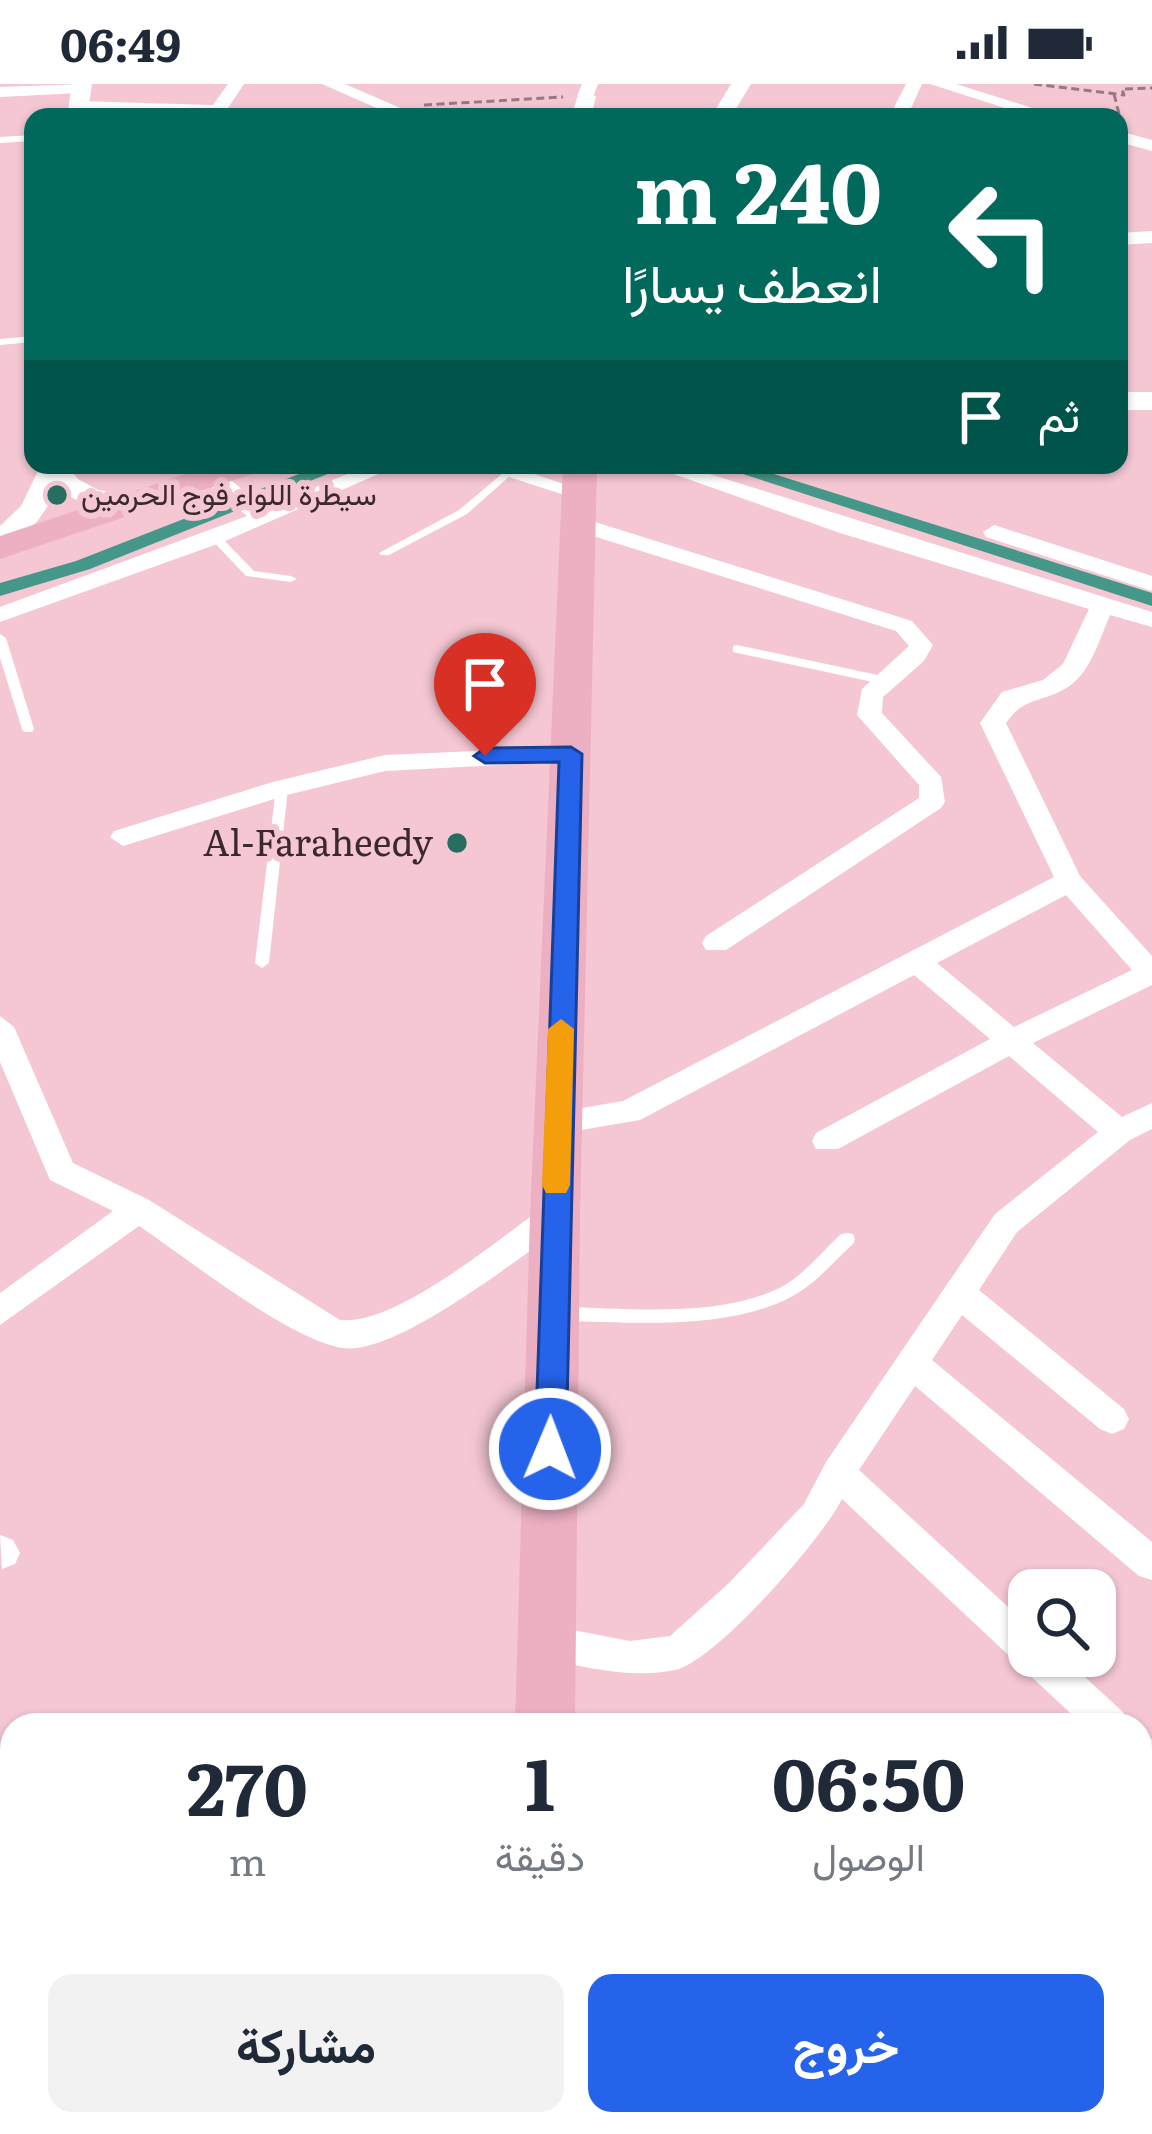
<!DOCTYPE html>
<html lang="ar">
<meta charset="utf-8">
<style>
body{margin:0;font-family:Literata,Vazirmatn,serif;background:#f2f2f3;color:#1f2937;direction:rtl;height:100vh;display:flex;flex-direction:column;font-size:45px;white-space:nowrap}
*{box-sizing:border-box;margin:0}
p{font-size:39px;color:#747a83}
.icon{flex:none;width:66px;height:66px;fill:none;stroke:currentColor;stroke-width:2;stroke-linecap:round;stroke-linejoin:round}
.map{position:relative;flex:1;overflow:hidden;direction:ltr}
.details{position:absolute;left:0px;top:1629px;width:1152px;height:423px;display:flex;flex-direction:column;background:#fff;border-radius:36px 36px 0 0;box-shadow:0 3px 9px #0004;direction:rtl}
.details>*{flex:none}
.hud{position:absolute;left:24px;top:24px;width:1104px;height:366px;border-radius:24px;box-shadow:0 3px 9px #0004;direction:rtl;background:#00695c;color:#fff;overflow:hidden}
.tools{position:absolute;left:1008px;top:1485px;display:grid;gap:24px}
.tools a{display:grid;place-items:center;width:108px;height:108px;border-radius:24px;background:#fff;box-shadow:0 3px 9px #0004;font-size:60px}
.pin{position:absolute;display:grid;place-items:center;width:102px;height:102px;color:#fff;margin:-123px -51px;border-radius:50% 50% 50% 0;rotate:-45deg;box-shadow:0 0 12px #0007}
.pin .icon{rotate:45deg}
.me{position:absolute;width:132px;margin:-66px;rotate:1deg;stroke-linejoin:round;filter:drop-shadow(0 0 9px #0008)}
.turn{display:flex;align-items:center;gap:42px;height:252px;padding:0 48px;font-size:54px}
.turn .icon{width:156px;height:156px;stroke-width:2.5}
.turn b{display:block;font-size:84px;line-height:102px}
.then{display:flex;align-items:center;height:114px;padding:0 48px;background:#0003;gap:24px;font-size:45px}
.eta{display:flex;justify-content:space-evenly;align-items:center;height:204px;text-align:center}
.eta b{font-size:72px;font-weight:700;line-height:84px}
.action{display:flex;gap:24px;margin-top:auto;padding:24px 48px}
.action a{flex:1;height:138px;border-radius:24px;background:#2563eb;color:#fff;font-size:48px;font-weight:700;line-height:138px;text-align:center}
.action a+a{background:#f2f2f3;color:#1f2937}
.status{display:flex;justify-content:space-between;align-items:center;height:84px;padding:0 60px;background:#fff;direction:ltr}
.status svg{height:33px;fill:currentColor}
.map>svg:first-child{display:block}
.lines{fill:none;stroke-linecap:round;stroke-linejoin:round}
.canal{fill:#459889;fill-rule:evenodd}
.path{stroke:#987881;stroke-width:3;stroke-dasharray:8 4.5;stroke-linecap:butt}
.service{fill:#fff;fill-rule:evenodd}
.minor{fill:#fff;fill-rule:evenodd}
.tertiary{fill:#fff;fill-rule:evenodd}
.secondary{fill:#fff;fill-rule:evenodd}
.trunk{fill:#ecb0c2;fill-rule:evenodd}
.route{fill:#2563eb;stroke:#184099;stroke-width:3}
.slow{fill:#f59e0b}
.poi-dot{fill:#276d61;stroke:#f4c7d3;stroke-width:4.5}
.labels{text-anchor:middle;stroke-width:12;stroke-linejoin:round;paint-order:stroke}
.far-poi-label{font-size:30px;fill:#3b292e;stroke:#f4c7d3;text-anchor:start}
.poi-label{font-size:36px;fill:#3b292e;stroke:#f4c7d3;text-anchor:end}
</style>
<div class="status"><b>06:49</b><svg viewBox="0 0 49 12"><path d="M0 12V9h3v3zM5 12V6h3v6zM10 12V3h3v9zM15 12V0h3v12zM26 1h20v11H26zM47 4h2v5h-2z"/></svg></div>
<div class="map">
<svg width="1152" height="2050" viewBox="0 0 1152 2050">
<rect width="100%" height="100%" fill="#f4c7d3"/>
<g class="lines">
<g class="canal">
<polygon points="322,381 350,381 90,485 0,512 0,499 76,477"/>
<polygon points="715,381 745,381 1152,509 1152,522"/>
</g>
<g class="path">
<polyline points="1034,0 1124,11 1122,5 1152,4"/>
<polyline points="1114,10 1120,34"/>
<polyline points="424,21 563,13"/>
</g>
<g class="service">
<polygon points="33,51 33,57 0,59 0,53"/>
<polygon points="33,252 33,258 0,261 0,255"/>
<polygon points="509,384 514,387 513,389 467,430 389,471 381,471 379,469 459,426"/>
<polygon points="215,450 219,451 254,487 291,492 297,495 291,498 246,492 211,455 209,453"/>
<polygon points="0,550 6,554 34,645 32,648 24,648 22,645 0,574"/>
<polygon points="737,561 887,593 893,597 887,601 733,568 733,562"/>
<polygon points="282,700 288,704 269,879 262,884 255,879 276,704"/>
<path d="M847,1149L853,1150L855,1155L853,1160C835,1176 818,1197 798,1209C733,1248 634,1238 561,1237L555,1235L553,1230L555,1225L561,1223C628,1224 724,1235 785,1201C806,1188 823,1167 841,1150Z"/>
<polygon points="205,2040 227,2040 226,2050 204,2050"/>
</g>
<g class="minor">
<polygon points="86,0 86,8 80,9 0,13 0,3"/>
<polygon points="228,0 244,0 224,30 218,31 78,27 69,22 78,17 213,21"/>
<polygon points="322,0 345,0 421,33 397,33"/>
<polygon points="582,0 598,0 592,16 577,12"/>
<polygon points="906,0 922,0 907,33 889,33"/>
<polygon points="930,0 956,0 1061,33 1033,33"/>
<polygon points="724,24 753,29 756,33 718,33 715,29"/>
<polygon points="1119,47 1152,56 1152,67 1119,58"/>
<polygon points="1152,147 1152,159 1119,161 1119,149"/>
<polygon points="369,381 399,381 223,458 0,538 0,523 247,432 205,398 205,388 221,388 265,424"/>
<polygon points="472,381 507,381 591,409 580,416"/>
<path d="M648,381H681L1152,528V543L1110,531C1100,554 1092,584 1072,600C1046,620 1026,610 1006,639L1080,792L1152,872V901L1033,959L1122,1033L1152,1019V1045L1130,1056L1017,1148L979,1206L1124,1325L1129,1335L1124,1345L1112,1350L1100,1345L962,1231L932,1276L1152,1458V1496L1139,1492L915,1302L859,1386L1029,1542V1572H1062L1123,1628L1129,1641H1083L842,1415C823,1454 716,1577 675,1586C631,1595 590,1584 547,1575L534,1570L529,1558L534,1546L547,1541L630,1557L670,1552L729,1499L804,1420L826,1378L995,1130L1098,1048L1009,972L838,1065H816L812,1057L816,1049L990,955L914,891L640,1036L558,1050L547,1046L543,1038L547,1030L623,1017L1054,793L980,639L1002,608L1043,596L1063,580L1089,525L840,449ZM1066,811L1132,886L1014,943L937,879Z"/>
<polygon points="579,433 912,537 933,561 924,577 883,613 882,629 941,693 945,718 941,724 726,866 706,866 702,859 706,852 919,714 919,701 857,631 862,605 909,562 896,547 571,445 568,440"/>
<polygon points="994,441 1152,492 1152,507 986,453 983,448"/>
<polygon points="571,663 580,665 584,671 580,677 385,687 287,711 123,762 110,753 114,747 273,698 385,671"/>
<path d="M0,932L14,943L73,1079L149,1116L340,1236C396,1242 498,1155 544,1123L555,1119L566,1123L571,1132L566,1141C521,1172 396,1272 343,1264C289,1256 187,1174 139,1142L0,1241V1209L113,1127L50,1096L0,978Z"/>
<polygon points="0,1451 13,1456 20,1469 15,1480 2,1485"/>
<polygon points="1140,1650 1152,1655 1152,1699 1140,1694"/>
</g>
<g class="tertiary">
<polygon points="72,0 92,0 87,33 67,33"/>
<polygon points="731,0 751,0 731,33 711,33"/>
<polygon points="579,8 596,12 591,33 571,33"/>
<path d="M41,381H67L78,395L98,406L146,412L150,418C129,438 77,421 57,404C46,428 27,457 0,465V442L21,422Z"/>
</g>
<rect class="secondary" x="1119" y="308" width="33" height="18"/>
<g class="trunk">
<polygon points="212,381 263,381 258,388 0,475 0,452"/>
<polygon points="563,381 597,381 580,1132 575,1641 515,1641 530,1132"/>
<rect x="506" y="2040" width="68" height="10"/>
</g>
</g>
<polygon class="route" points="571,663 582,670 566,1365 561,1375 550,1379 539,1375 535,1365 559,678 485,679 474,672 485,664"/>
<polygon class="slow" points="561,935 574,945 570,1101 566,1109 546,1109 542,1101 548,945"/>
<g class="poi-dot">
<circle cx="57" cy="411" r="12"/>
<circle cx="457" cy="759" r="12"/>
</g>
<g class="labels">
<g class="far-poi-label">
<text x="81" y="421">سيطرة اللواء فوج الحرمين</text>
</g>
<g class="poi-label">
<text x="433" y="772">Al-Faraheedy</text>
</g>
</g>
</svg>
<div class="tools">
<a><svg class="icon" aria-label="search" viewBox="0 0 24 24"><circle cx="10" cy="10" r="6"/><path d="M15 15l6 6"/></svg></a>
</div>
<div class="pin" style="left:485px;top:672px;background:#d93025"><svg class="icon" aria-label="arrive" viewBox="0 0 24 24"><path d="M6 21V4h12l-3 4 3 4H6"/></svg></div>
<svg class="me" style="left:550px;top:1365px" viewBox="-20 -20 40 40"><circle r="17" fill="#2563eb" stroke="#fff" stroke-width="3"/><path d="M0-11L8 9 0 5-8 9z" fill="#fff"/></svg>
<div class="hud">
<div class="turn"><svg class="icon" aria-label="left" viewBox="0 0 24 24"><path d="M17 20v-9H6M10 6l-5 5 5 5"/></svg><div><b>240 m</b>انعطف يسارًا</div></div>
<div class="then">ثم<svg class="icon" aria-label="arrive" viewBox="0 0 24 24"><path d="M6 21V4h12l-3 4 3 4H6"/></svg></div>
</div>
<section class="details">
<div class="eta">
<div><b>06:50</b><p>الوصول</p></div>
<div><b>1</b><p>دقيقة</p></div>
<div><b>270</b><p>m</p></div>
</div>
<div class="action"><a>خروج</a><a>مشاركة</a></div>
</section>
</div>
